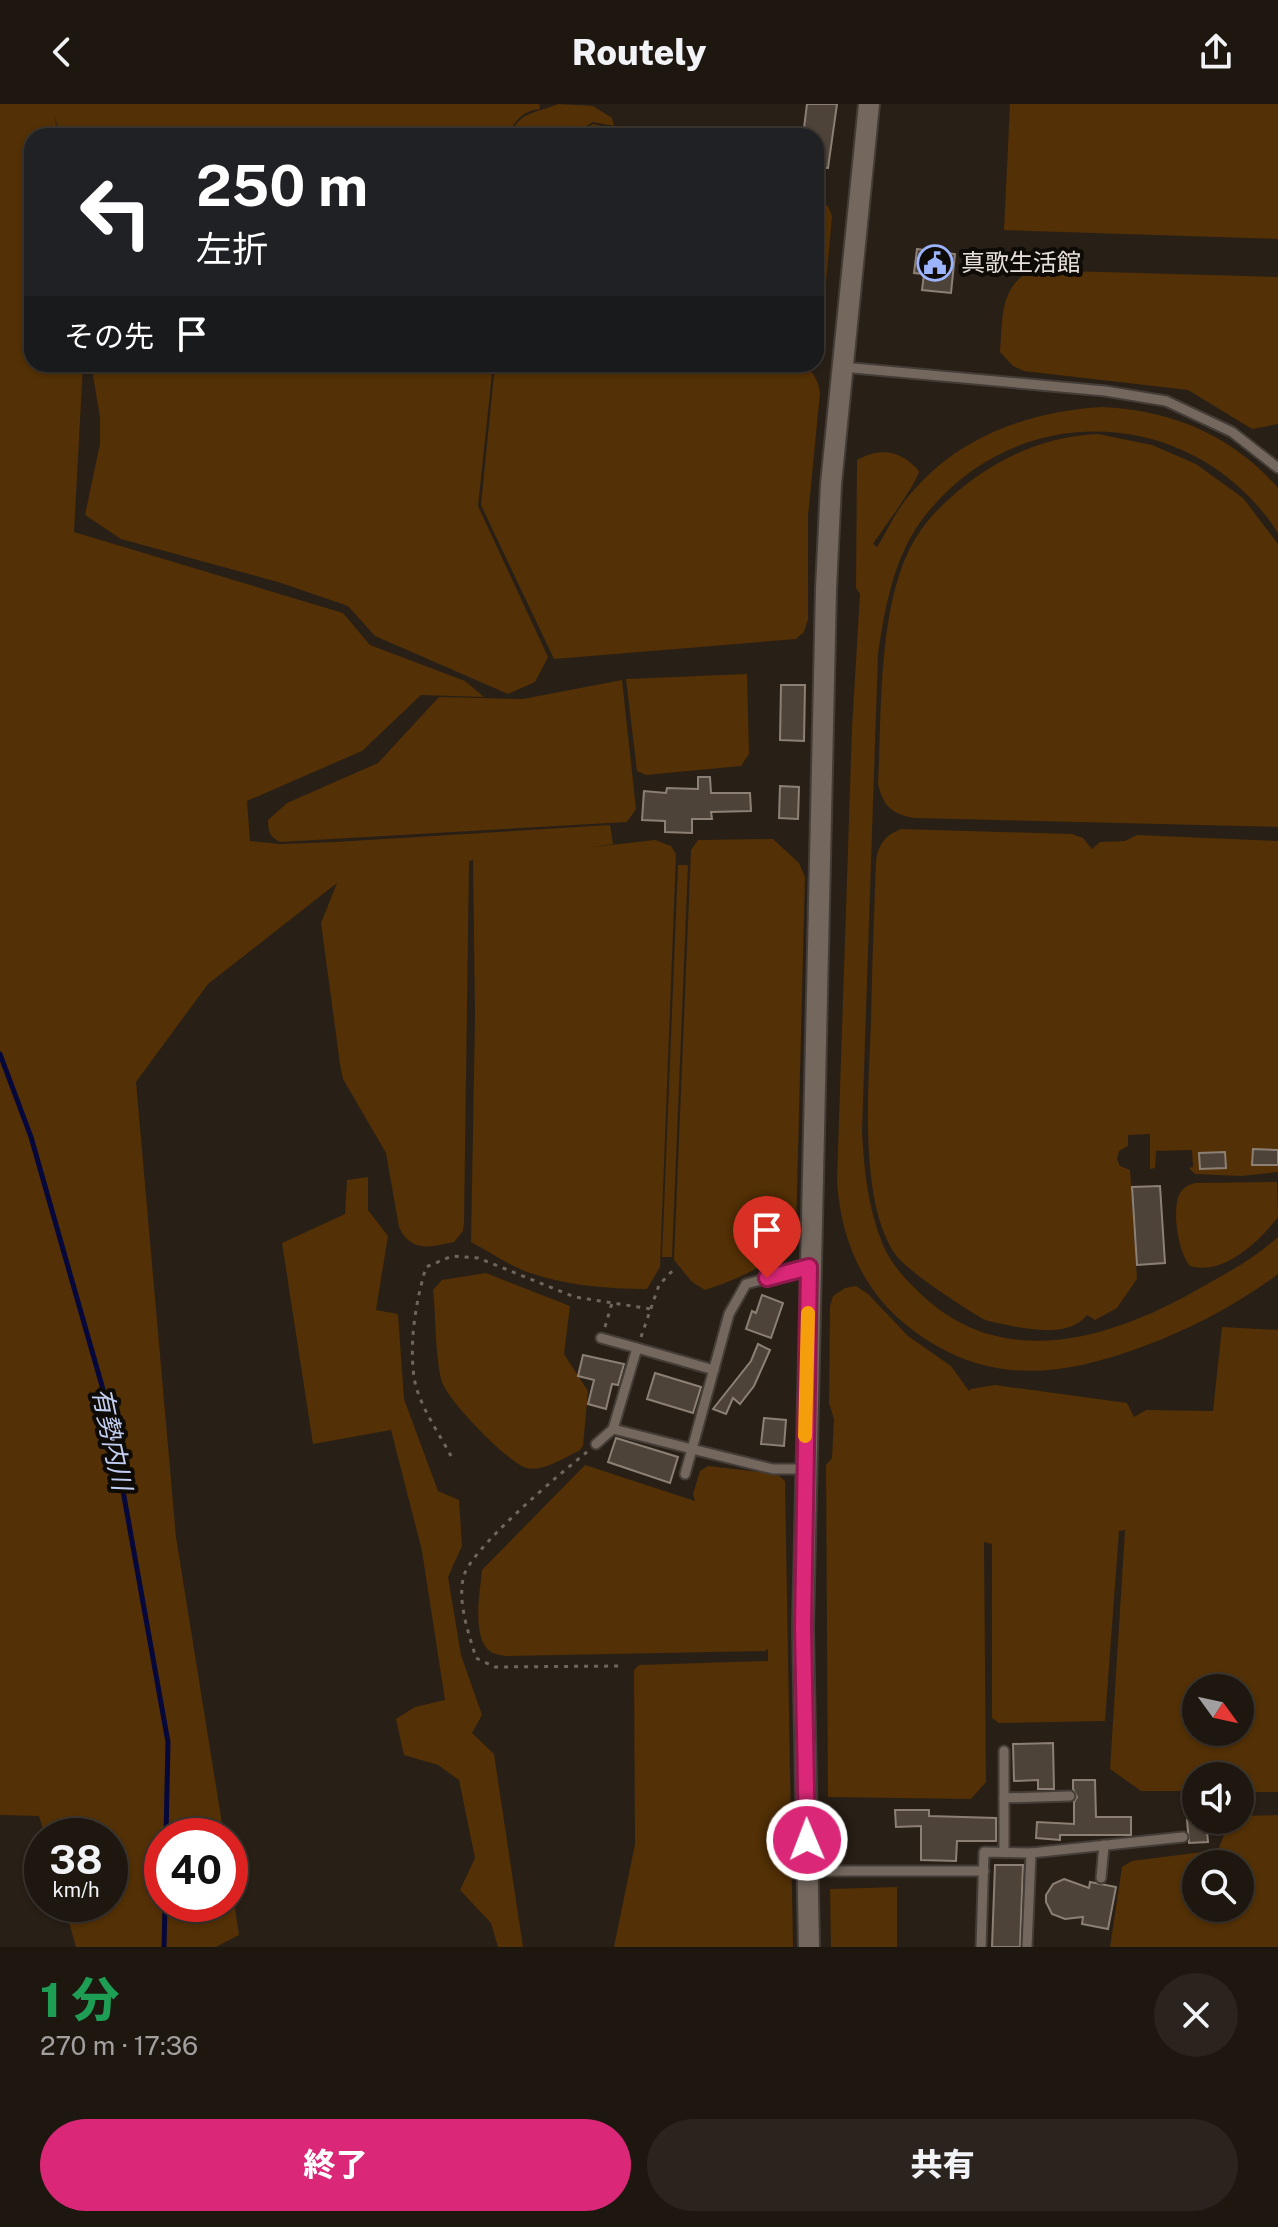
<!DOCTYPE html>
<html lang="ja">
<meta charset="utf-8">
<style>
body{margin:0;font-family:"Public Sans","Noto Sans JP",sans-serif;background:#2b241e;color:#f1f3f6;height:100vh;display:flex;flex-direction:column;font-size:30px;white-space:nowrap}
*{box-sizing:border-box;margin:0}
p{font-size:26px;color:#a19f9f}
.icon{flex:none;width:44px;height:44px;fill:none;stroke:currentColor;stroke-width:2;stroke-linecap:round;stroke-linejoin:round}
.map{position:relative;height:1843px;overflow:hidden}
.panel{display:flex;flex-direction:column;background:#1e1710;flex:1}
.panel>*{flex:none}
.guide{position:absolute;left:24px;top:24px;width:800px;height:244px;border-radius:24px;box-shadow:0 2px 6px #0004,0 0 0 2px #3c3630;background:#202124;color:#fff;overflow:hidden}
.needle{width:52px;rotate:123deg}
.controls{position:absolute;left:1182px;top:1570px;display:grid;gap:16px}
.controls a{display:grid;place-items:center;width:72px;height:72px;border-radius:50%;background:#1e1710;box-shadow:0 2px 6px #0004,0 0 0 2px #3c3630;font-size:40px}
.speed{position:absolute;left:24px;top:1714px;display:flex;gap:16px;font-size:40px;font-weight:700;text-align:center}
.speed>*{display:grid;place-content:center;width:104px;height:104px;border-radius:50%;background:#1e1710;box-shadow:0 2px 6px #0004,0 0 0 2px #3c3630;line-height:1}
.speed small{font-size:20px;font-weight:400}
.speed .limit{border:12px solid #d22;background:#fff;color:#111}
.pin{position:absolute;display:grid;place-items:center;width:68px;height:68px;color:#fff;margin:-82px -34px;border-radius:50% 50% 50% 0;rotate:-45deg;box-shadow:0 0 8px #0007}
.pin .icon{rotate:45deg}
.me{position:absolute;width:88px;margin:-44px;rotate:359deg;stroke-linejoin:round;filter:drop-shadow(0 0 6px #0008)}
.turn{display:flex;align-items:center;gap:28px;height:168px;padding:0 40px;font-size:36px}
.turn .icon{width:104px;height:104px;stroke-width:2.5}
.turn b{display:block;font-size:56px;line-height:68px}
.then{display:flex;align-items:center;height:76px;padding:0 40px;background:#0003;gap:16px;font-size:30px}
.round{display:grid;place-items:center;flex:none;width:84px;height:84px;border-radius:42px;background:#2b241e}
.headline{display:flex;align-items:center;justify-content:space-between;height:136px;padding:0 40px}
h1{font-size:48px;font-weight:800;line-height:60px;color:#1e9e55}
.action{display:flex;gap:16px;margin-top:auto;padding:16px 40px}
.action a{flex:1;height:92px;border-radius:48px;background:#db2777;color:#fff;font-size:32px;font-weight:800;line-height:92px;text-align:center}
.action a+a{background:#2b241e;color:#f1f3f6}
header{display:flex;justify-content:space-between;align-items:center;height:104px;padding:0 40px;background:#1e1710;font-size:36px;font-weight:800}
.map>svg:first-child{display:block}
.green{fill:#533005;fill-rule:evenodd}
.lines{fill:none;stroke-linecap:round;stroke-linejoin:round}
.stream{stroke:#06083b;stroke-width:5}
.building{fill:#4e4339;stroke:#8c8075;stroke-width:2}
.service-casing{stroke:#443d37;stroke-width:13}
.tertiary-casing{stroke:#443d37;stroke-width:24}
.path{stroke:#6f675f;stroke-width:3;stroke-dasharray:4 6;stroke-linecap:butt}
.service{stroke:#74685e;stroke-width:9}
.tertiary{stroke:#74685e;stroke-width:20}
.route-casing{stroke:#8e194d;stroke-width:20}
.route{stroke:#db2777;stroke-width:14}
.slow{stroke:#f59e0b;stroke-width:14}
.labels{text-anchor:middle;stroke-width:8;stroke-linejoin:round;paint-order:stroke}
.poi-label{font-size:24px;fill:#e7e0da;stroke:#0e0a06;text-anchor:start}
.water-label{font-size:26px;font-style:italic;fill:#c3cff2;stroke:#0e0a06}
</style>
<header><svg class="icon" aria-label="back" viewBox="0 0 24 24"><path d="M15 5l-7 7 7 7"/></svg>Routely<svg class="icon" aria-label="share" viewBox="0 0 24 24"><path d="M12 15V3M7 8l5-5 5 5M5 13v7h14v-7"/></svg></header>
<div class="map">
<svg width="1278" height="1843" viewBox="0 0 1278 1843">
<rect width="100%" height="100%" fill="#281f16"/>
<g class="green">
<path d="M0,0H539L540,5C522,7 515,17 507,32H59L55,12L57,32H32V260H83L74,428L343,509L370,541L465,577L484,593L421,591L362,647L247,697L250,737L281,740L335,738L610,721L613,740L593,743L655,736L671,742L676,750L660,1163L647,1185C606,1185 560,1181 522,1166C504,1158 488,1147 471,1138L475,913L473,756L469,757L464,1119L463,1127L454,1138C430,1143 411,1149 399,1123L386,1049L343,975L340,960L321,819L337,779L208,880L136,978L176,1433L224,1732H162V1800H230V1771L239,1831L216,1843H76L64,1800H110V1732H45L39,1712L0,1711Z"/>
<path d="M558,0L593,2L612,14L614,22L593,18L571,32H509C521,6 535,10 558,0Z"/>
<polygon points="1010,0 1278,0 1278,135 1004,126"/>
<polygon points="593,20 641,32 574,32"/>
<polygon points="816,97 828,102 832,112 822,225 816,236"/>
<path d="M1031,166L1278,173V320L1252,325L1188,286L1024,267L1013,262L1000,248C1003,215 999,184 1031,166Z"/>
<polygon points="91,260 493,260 478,402 548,553 535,578 508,590 375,532 348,502 278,478 121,435 85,411 100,340 100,313"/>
<path d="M504,260H803C814,269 818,276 820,289L808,412V515L804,528L796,535L554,555L481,401L494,271Z"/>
<path d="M1102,303C1171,306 1232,331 1278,384V429C1195,300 1013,292 921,417C893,456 885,504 878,550L862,1027C864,1065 868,1105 883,1141C892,1162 908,1178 924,1193C1007,1269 1116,1233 1202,1183C1229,1168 1255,1154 1278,1133V1170C1235,1202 1190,1225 1139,1244C1054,1275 980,1281 905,1220C861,1184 840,1132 837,1076L852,624L860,490L856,484L857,356C880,343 901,346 919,367C918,378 882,426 873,440L877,443C885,431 891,417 899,405C947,337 1022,308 1102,303Z"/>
<path d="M1098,330L1152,341L1196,360L1243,394L1278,440V723L914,714C892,710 883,702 878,680C882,607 877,499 915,435C930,410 955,388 979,371C1016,346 1054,332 1098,330Z"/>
<polygon points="747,570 749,650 741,662 646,671 637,667 626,575"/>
<path d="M622,576L636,705L627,718L280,738C270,733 268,728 268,716L287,699L378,659L439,593L523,595Z"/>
<path d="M901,725L1072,730L1083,734L1092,745L1100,738L1125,737L1137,731L1278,737V1068L1241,1072L1195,1070L1189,1064L1193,1063L1192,1046L1156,1047L1155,1064L1150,1065V1030L1128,1031V1042L1119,1047L1117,1055L1120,1062L1130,1066L1137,1175L1117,1204L1095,1216L1087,1211C1070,1233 1031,1226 1007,1221C999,1219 990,1218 983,1215C963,1203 908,1168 895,1150C858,1096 869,979 871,916C872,863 874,810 876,757C878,741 885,731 901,725Z"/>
<path d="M773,735L799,759L805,773L796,1126C779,1159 738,1175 705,1186L692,1178L674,1156L691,746L698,736Z"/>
<polygon points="678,761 688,761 672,1153 662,1153"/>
<polygon points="368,1073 368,1106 388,1132 376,1206 398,1210 404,1295 438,1387 459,1396 462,1442 448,1473 461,1551 482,1611 472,1629 494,1650 523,1843 498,1843 491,1819 460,1786 475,1754 459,1676 438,1661 404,1651 396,1615 415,1603 445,1596 422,1447 391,1326 313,1340 282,1139 345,1110 347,1076"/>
<path d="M1277,1078L1278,1113C1259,1138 1223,1172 1190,1162C1178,1148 1172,1108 1179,1091C1182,1084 1188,1081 1195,1079Z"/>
<path d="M486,1169L570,1202L564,1250L588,1287L583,1342L579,1347C565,1353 543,1368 527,1364C509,1360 448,1297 442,1278C435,1254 436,1212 433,1186L442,1176Z"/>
<path d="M856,1182L868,1190L908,1232L951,1262L969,1287L971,1285L995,1281L1127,1299L1134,1313L1146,1306L1213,1307L1222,1223L1278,1226V1688H1240V1672H1196V1687H1141L1110,1665L1125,1426L1119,1427L1105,1617L999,1619L992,1614V1440L984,1438L986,1678L971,1695L828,1693L826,1361L832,1354L834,1315L829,1299L830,1202L833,1192L845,1184ZM1196,1584H1240V1628H1196Z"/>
<path d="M585,1361L695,1397L693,1390L700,1367L708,1362L777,1370L785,1377L793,1843H614L635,1740L634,1566L639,1561L768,1557V1545L765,1547L504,1552C500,1550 495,1551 491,1548C471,1535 480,1487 482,1466Z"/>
<path d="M1278,1711V1843H1110L1122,1763L1132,1757L1218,1746L1230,1716H1240V1712ZM1196,1760H1240V1804H1196Z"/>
<polygon points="897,1783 897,1843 831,1843 830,1785"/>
</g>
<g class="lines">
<g class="stream">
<polyline points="0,950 31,1033 108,1303 168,1638 166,1732"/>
<polyline points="164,1843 165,1800"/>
</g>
</g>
<g class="building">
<polygon points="807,0 837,0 828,64 816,63 816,32 803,32"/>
<polygon points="917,145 955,150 951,189 922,186 924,170 914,169"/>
<polygon points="781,581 805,581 804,637 780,636"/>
<polygon points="698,673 710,673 711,689 750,689 751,707 711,708 712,715 692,715 692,729 665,728 665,717 642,716 644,687 666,689 667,684 698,685"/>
<polygon points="780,682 799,683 798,715 779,714"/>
<polygon points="1253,1045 1278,1046 1278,1061 1252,1061"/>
<polygon points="1225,1048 1226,1064 1200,1065 1199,1049"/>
<polygon points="1160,1082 1165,1159 1137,1161 1132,1083"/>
<polygon points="762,1191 783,1199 771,1234 746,1225 752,1207 756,1209"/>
<polygon points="758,1240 770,1246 754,1282 740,1300 733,1294 726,1310 713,1305 751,1257"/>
<polygon points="583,1251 624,1260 618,1281 612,1280 606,1305 588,1300 594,1276 578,1272"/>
<polygon points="655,1269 701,1283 693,1309 647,1295"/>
<polygon points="764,1314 786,1316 784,1342 761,1340"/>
<polygon points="616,1334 678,1353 670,1379 608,1358"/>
<polygon points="1053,1639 1054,1685 1038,1685 1038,1676 1014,1677 1013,1640"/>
<polygon points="1073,1676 1095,1676 1096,1713 1131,1713 1131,1731 1060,1731 1060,1736 1036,1734 1037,1718 1074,1720 1074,1698 1077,1693 1073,1685"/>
<polygon points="895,1706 929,1706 929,1712 996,1714 996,1737 957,1737 956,1757 921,1756 921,1722 896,1723"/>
<polygon points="1187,1716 1206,1716 1208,1738 1189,1739"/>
<polygon points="995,1761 1023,1761 1020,1843 992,1843"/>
<polygon points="1064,1775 1089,1784 1090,1778 1116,1783 1108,1825 1082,1820 1083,1813 1065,1815 1052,1810 1046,1798 1046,1791 1053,1780"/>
</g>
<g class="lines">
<defs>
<g id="service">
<polyline points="842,263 1105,287 1166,297 1232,328 1278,364"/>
<polyline points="601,1234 637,1244"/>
<polyline points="596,1340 613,1325"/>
<polyline points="805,1365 773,1365 692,1345 729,1210 746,1180 809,1163"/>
<polyline points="685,1370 692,1345 613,1325 637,1244 714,1266"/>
<polyline points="1004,1694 1070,1692"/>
<polyline points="1004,1748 1004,1647"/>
<polyline points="1031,1749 1183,1733"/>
<polyline points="808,1767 984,1767"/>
<polyline points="1101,1774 1104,1741"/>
<polyline points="981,1843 984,1748 1031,1749 1027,1843"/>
</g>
<polyline id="tertiary" points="809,1843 803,1523 826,485 831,380 869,0"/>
</defs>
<use href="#service" class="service-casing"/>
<use href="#tertiary" class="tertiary-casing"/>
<g class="path">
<polyline points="605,1223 612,1199"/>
<polyline points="641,1233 659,1181 675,1164"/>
<path d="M587,1348C562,1368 467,1447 463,1475C458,1501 469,1530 476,1554L495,1563L621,1562"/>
<path d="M451,1352C439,1329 418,1300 414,1273C409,1237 416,1197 426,1163L452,1152L478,1154L575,1193L651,1205"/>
</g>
<use href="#service" class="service"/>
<use href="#tertiary" class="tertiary"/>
</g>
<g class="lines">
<defs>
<polyline id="route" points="767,1174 809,1163 803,1523 807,1736"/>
</defs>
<use href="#route" class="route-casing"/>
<use href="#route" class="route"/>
<polyline class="slow" points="805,1332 808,1209"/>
</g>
<defs>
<symbol id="civic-ring" viewBox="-11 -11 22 22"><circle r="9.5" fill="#0e0a06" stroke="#9cb4fd" stroke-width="1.5"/><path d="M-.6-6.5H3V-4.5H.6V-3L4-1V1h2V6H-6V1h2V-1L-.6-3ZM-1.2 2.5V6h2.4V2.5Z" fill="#9cb4fd"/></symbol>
</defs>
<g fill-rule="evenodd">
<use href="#civic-ring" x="915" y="139" width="40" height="40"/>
</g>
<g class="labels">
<g class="poi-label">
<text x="961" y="167">真歌生活館</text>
</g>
<g class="water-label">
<text transform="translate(112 1335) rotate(78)" y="9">有勢内川</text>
</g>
</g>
</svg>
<div class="controls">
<a><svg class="needle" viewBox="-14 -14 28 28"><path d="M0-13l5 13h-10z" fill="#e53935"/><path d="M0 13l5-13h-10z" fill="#a19f9f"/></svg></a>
<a><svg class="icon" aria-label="sound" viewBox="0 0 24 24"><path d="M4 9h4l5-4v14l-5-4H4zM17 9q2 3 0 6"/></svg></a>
<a><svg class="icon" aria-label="search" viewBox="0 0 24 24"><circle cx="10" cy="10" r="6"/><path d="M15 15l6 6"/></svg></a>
</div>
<div class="speed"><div>38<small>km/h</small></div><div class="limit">40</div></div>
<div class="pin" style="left:767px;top:1174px;background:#d93025"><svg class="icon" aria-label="arrive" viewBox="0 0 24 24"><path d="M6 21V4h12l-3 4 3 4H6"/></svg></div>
<svg class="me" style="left:807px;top:1736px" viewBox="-20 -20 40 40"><circle r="17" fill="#db2777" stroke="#fff" stroke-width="3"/><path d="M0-11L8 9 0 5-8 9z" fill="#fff"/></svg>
<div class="guide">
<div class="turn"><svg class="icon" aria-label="left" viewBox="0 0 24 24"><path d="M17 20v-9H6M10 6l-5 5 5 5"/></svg><div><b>250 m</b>左折</div></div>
<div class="then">その先<svg class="icon" aria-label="arrive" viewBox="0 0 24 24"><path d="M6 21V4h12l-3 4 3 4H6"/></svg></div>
</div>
</div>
<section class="panel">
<div class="headline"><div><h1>1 分</h1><p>270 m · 17:36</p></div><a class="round"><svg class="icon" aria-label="close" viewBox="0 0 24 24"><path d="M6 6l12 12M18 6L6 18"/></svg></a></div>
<div class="action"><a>終了</a><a>共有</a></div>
</section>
